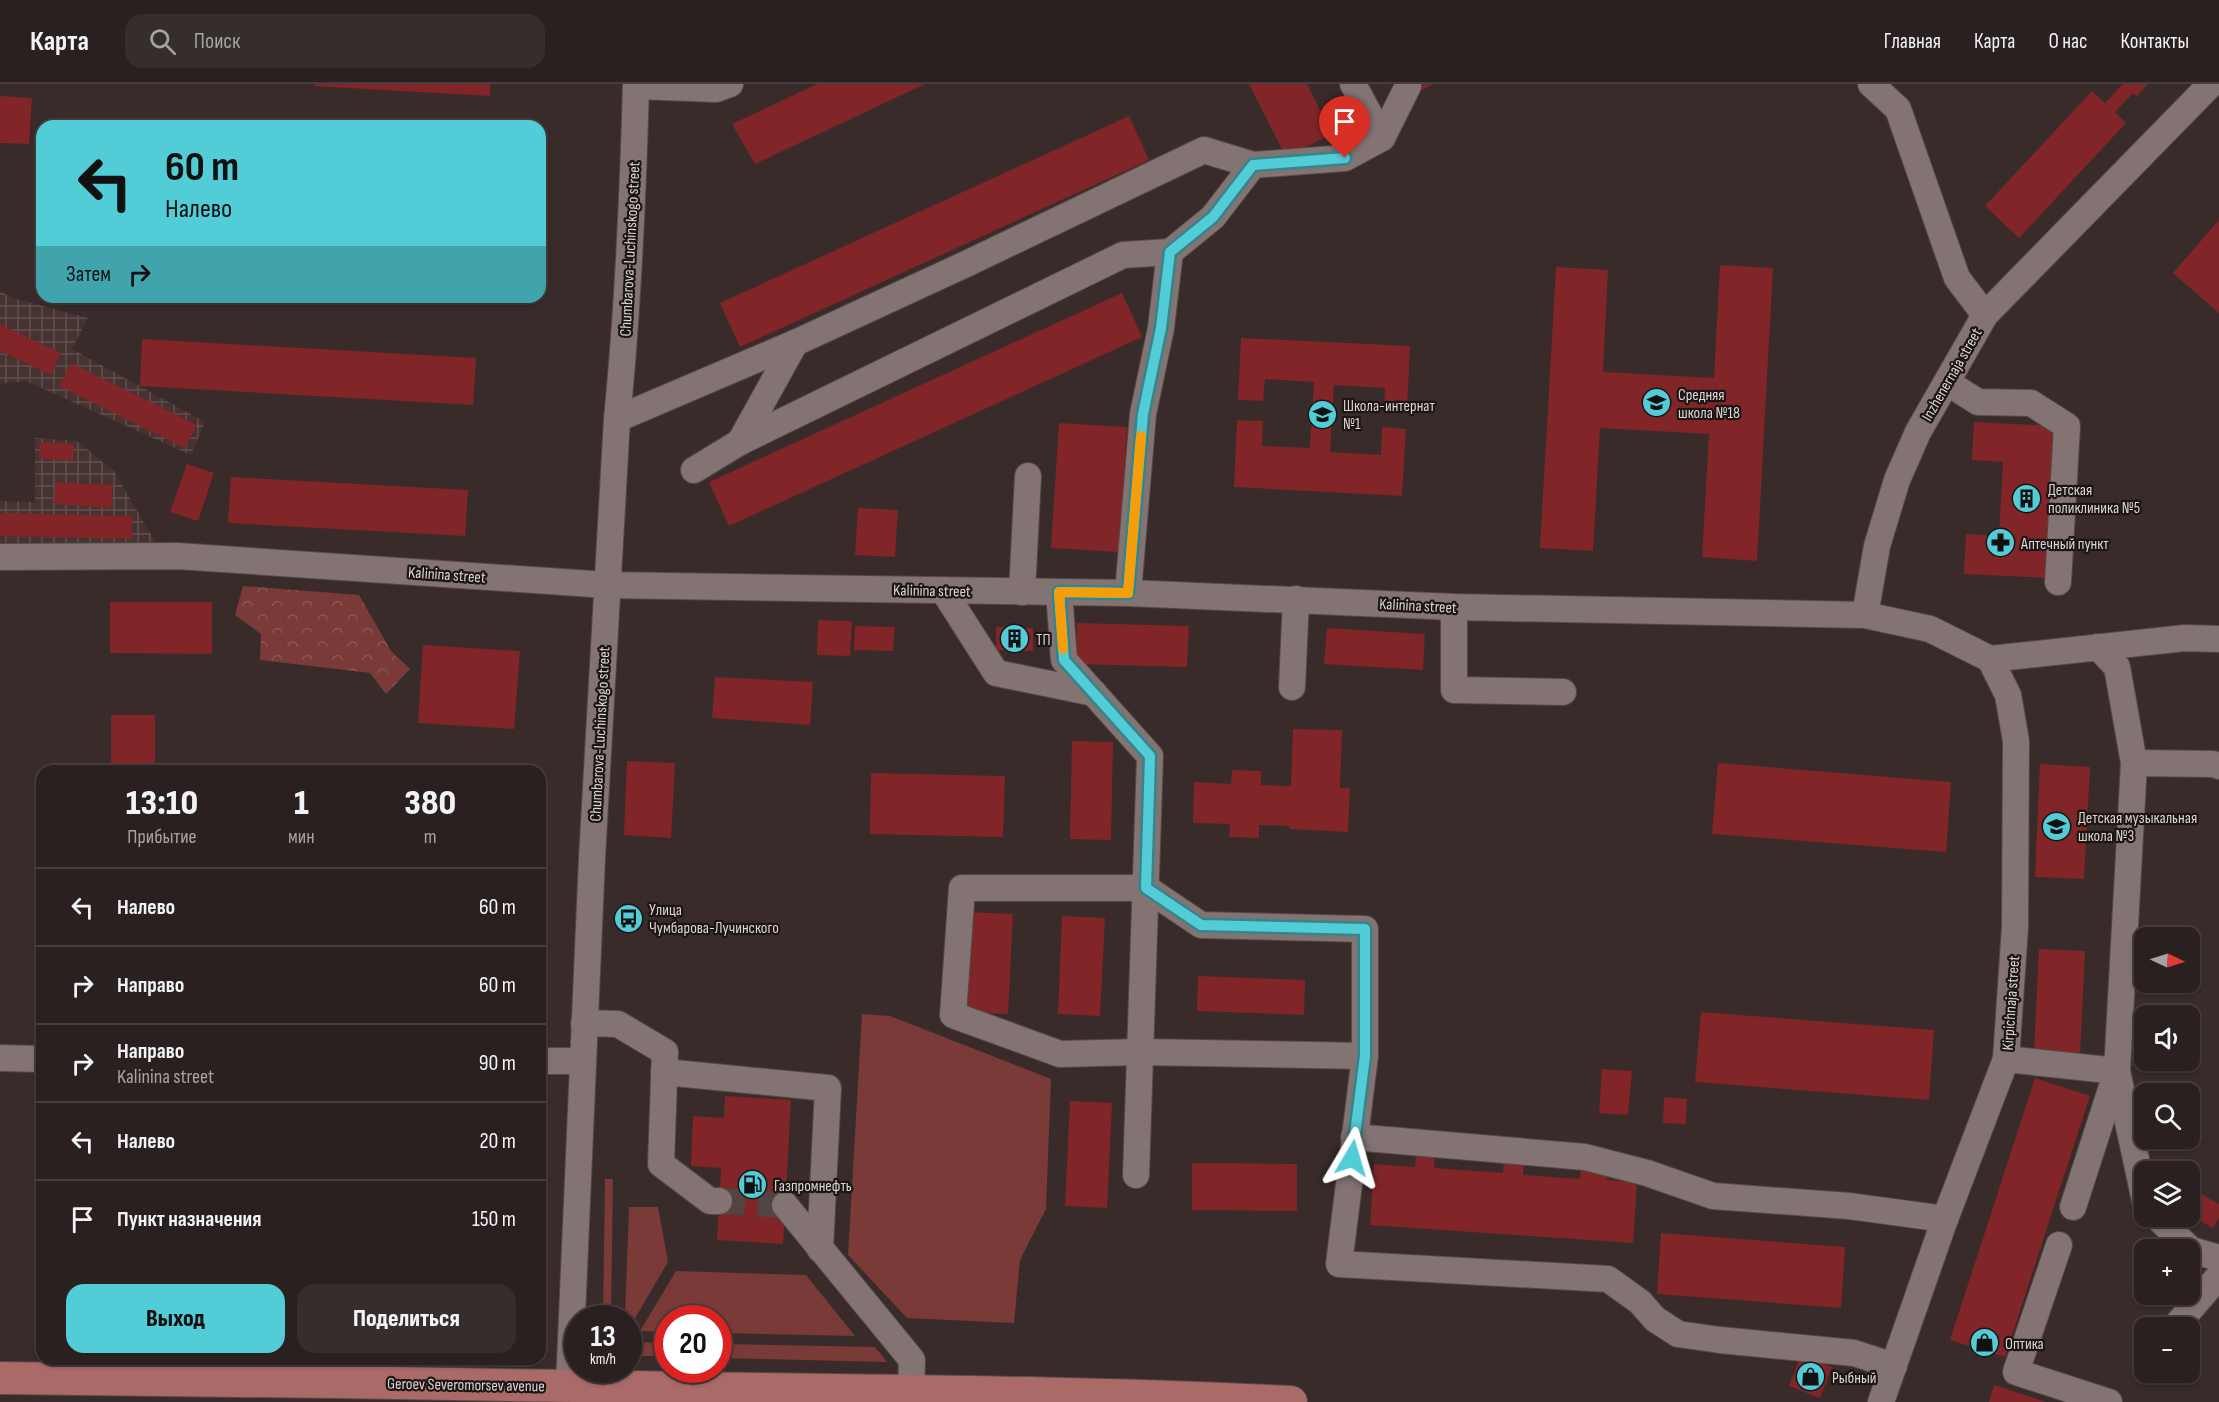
<!DOCTYPE html>
<html lang="ru">
<meta charset="utf-8">
<style>
body{margin:0;font-family:"Sofia Sans Condensed",sans-serif;background:#362d2d;color:#f1f3f6;height:100vh;display:flex;flex-direction:column;font-size:22px;white-space:nowrap}
*{box-sizing:border-box;margin:0}
p{font-size:20px;color:#a5a3a5}
.icon{flex:none;width:33px;height:33px;fill:none;stroke:currentColor;stroke-width:2;stroke-linecap:round;stroke-linejoin:round}
.map{position:relative;flex:1;overflow:hidden}
.drawer{position:absolute;left:36px;top:681px;width:510px;height:600px;display:flex;flex-direction:column;background:#2a2020;border-radius:18px;box-shadow:0 2px 4px #0004,0 0 0 2px #463e3e}
.drawer>*{flex:none}
.banner{position:absolute;left:36px;top:36px;width:510px;height:183px;border-radius:18px;box-shadow:0 2px 4px #0004,0 0 0 2px #463e3e;background:#52ccd6;color:#111;overflow:hidden}
.needle{width:39px;rotate:94deg}
.tools{position:absolute;left:2134px;top:843px;display:grid;gap:12px}
.tools a{display:grid;place-items:center;width:66px;height:66px;border-radius:12px;background:#2a2020;box-shadow:0 2px 4px #0004,0 0 0 2px #463e3e;font-size:30px}
.speed{position:absolute;left:564px;top:1221px;display:flex;gap:12px;font-size:30px;font-weight:700;text-align:center}
.speed>*{display:grid;place-content:center;width:78px;height:78px;border-radius:50%;background:#2a2020;box-shadow:0 2px 4px #0004,0 0 0 2px #463e3e;line-height:1}
.speed small{font-size:15px;font-weight:400}
.speed .limit{border:9px solid #d22;background:#fff;color:#111}
.pin{position:absolute;display:grid;place-items:center;width:51px;height:51px;color:#fff;margin:-62px -26px;border-radius:50% 50% 50% 0;rotate:-45deg;box-shadow:0 0 6px #0007}
.pin .icon{rotate:45deg}
.me{position:absolute;width:66px;margin:-33px;rotate:7deg;stroke-linejoin:round;filter:drop-shadow(0 0 4px #0008)}
.turn{display:flex;align-items:center;gap:21px;height:126px;padding:0 30px;font-size:27px}
.turn .icon{width:78px;height:78px;stroke-width:2.5}
.turn b{display:block;font-size:42px;line-height:51px}
.then{display:flex;align-items:center;height:57px;padding:0 30px;background:#0003;gap:12px;font-size:22px}
.eta{display:flex;justify-content:space-evenly;align-items:center;height:102px;text-align:center}
.eta b{font-size:36px;font-weight:800;line-height:42px}
.action{display:flex;gap:12px;margin-top:auto;padding:12px 30px}
.action a{flex:1;height:69px;border-radius:18px;background:#52ccd6;color:#111;font-size:24px;font-weight:800;line-height:69px;text-align:center}
.action a+a{background:#362d2d;color:#f1f3f6}
ul{padding:0;list-style:none}
li{display:flex;align-items:center;gap:18px;height:78px;padding:0 30px;border-top:2px solid #463e3e}
li div{flex:1}
li b{display:block;font-size:22px}
li em{font-style:normal}
header{display:flex;align-items:center;gap:36px;box-sizing:border-box;height:84px;padding:0 30px;background:#2a2020;border-bottom:2px solid #463e3e}
header strong{font-size:28px}
nav{display:flex;gap:33px;margin-inline-start:auto;font-size:21px}
.search{width:420px;height:54px;background:#362d2d;display:flex;align-items:center;gap:15px;box-sizing:border-box;padding:0 21px;border-radius:18px;color:#a5a3a5;font-size:22px}
.map>svg:first-child{display:block}
.industrial{fill:url(#industrial-grid)}
.grass{fill:#793a38}
.forest{fill:url(#forest-crowns)}
.building{fill:#812528}
.lines{fill:none;stroke-linecap:round;stroke-linejoin:round}
.minor-tunnel{stroke:#514443;stroke-width:26;stroke-dasharray:26 13;stroke-linecap:butt}
.minor-casing{stroke:#544948;stroke-width:28}
.major-casing{stroke:#544948;stroke-width:34}
.minor{stroke:#837372;stroke-width:26}
.major{stroke:#a96a68;stroke-width:32}
.route-casing{stroke:#35858b;stroke-width:15}
.route{stroke:#52ccd6;stroke-width:10}
.slow{stroke:#f59e0b;stroke-width:10}
.labels{text-anchor:middle;stroke-width:4.5;stroke-linejoin:round;paint-order:stroke}
.street-label{font-size:16px;fill:#ddd4d3;stroke:#1b1514}
.poi-label{font-size:16px;fill:#ddd4d3;stroke:#1b1514;text-anchor:start}
</style>
<header>
<strong>Карта</strong>
<div class="search"><svg class="icon" aria-label="search" viewBox="0 0 24 24"><circle cx="10" cy="10" r="6"/><path d="M15 15l6 6"/></svg>Поиск</div>
<nav><a>Главная</a><a>Карта</a><a>О нас</a><a>Контакты</a></nav>
</header>
<div class="map">
<svg width="2219" height="1318" viewBox="0 0 2219 1318">
<defs>
<pattern id="industrial-grid" width="8" height="8" patternUnits="userSpaceOnUse" patternTransform="scale(1.5)"><rect width="8" height="8" fill="#463230"/><path d="M0 4h8M4 0v8" fill="none" stroke="#604f4d"/></pattern>
<pattern id="forest-crowns" width="20" height="18" patternUnits="userSpaceOnUse" patternTransform="scale(1.5)"><rect width="20" height="18" fill="#793a38"/><path d="M2 6a3 3 0 1 1 6 0M12 15a3 3 0 1 1 6 0" fill="none" stroke="#8c5654"/></pattern>
</defs>
<rect width="100%" height="100%" fill="#382b2a"/>
<g class="industrial">
<polygon points="0,207 13,214 88,234 72,265 205,338 191,371 26,297 0,300"/>
<polygon points="35,354 77,357 114,387 157,461 0,459 0,417 35,418"/>
</g>
<g class="grass">
<polygon points="862,930 890,932 1051,995 1046,1125 1020,1176 1014,1239 907,1234 848,1171"/>
<polygon points="605,1095 613,1095 611,1234 603,1234"/>
<polygon points="629,1123 658,1123 668,1178 631,1241 625,1230"/>
<polygon points="676,1187 806,1191 855,1252 719,1249 718,1234 668,1234 667,1248 640,1247"/>
<polygon points="633,1258 667,1259 667,1272 633,1272"/>
<polygon points="719,1260 875,1263 887,1278 719,1274"/>
</g>
<polygon class="forest" points="243,502 359,511 391,567 410,585 386,610 370,589 260,576 261,550 235,531"/>
<g class="building">
<polygon points="314,0 490,0 490,12 314,2"/>
<polygon points="817,0 925,0 755,80 732,40"/>
<polygon points="1249,0 1307,0 1332,50 1286,73"/>
<polygon points="1416,0 1433,0 1420,7"/>
<polygon points="2123,0 2148,0 2137,12 2133,9 2115,28 2126,39 2019,154 1985,122 2092,7 2105,19"/>
<polygon points="0,12 32,14 29,60 0,59"/>
<polygon points="1129,32 1149,76 740,263 720,219"/>
<polygon points="2219,136 2219,229 2173,189"/>
<polygon points="1720,181 1773,184 1757,477 1702,473 1709,350 1600,344 1593,467 1540,464 1556,183 1608,186 1603,288 1714,294"/>
<polygon points="1122,209 1142,253 729,442 709,398"/>
<polygon points="0,240 61,269 51,291 0,267"/>
<polygon points="1241,254 1410,262 1407,325 1384,324 1385,304 1334,301 1330,368 1381,371 1382,343 1406,345 1402,412 1234,403 1237,336 1263,337 1262,362 1310,364 1314,298 1265,295 1263,317 1238,316"/>
<polygon points="142,255 476,274 473,321 140,302"/>
<polygon points="71,279 197,341 185,364 59,302"/>
<polygon points="1974,338 2057,342 2049,494 1964,490 1966,450 1999,452 2003,378 1972,376"/>
<polygon points="1059,339 1127,343 1119,468 1051,464"/>
<polygon points="40,358 74,360 73,377 39,374"/>
<polygon points="187,380 214,389 198,437 170,428"/>
<polygon points="231,393 468,406 465,452 228,439"/>
<polygon points="55,398 113,401 111,424 54,420"/>
<polygon points="858,424 898,426 895,473 855,471"/>
<polygon points="0,429 132,432 132,455 0,452"/>
<polygon points="110,518 212,518 212,570 110,569"/>
<polygon points="818,536 852,537 850,572 817,571"/>
<polygon points="1077,539 1189,542 1187,583 1076,580"/>
<polygon points="855,542 895,543 893,567 854,566"/>
<polygon points="996,543 1033,544 1033,567 996,566"/>
<polygon points="1327,544 1425,550 1423,586 1324,580"/>
<polygon points="423,561 520,567 514,645 418,639"/>
<polygon points="715,593 813,598 810,641 712,634"/>
<rect x="111" y="631" width="44" height="56"/>
<polygon points="1293,645 1342,646 1340,704 1350,704 1348,748 1289,745 1289,742 1259,741 1259,754 1229,753 1230,740 1193,739 1194,698 1231,700 1232,686 1261,687 1261,701 1291,702"/>
<polygon points="1072,657 1113,658 1111,756 1070,755"/>
<polygon points="627,677 675,679 671,754 624,751"/>
<polygon points="1718,679 1951,698 1946,768 1712,750"/>
<polygon points="2040,680 2090,683 2084,795 2035,793"/>
<polygon points="871,689 1005,692 1003,753 870,750"/>
<polygon points="966,828 1013,830 1008,930 961,928"/>
<polygon points="1062,832 1105,834 1100,932 1058,930"/>
<polygon points="2039,865 2085,867 2080,970 2034,967"/>
<polygon points="1198,892 1305,896 1304,931 1197,927"/>
<polygon points="1701,928 1934,946 1929,1016 1695,998"/>
<polygon points="1602,985 1632,987 1628,1031 1599,1029"/>
<polygon points="2035,994 2090,1012 2005,1273 1950,1256"/>
<polygon points="725,1012 791,1016 783,1160 717,1156 721,1084 691,1082 693,1032 724,1034"/>
<polygon points="1664,1013 1687,1015 1686,1040 1663,1039"/>
<polygon points="1070,1017 1112,1019 1107,1124 1065,1122"/>
<polygon points="1416,1069 1435,1070 1434,1084 1503,1089 1504,1073 1524,1074 1523,1091 1580,1095 1581,1081 1608,1082 1607,1096 1637,1098 1633,1159 1370,1141 1374,1080 1415,1083"/>
<polygon points="1192,1079 1297,1080 1297,1127 1192,1126"/>
<polygon points="2190,1104 2219,1120 2219,1134 2213,1144 2190,1131"/>
<polygon points="1661,1149 1845,1163 1841,1224 1657,1210"/>
<polygon points="1801,1271 1832,1283 1820,1314 1789,1302"/>
<polygon points="1994,1301 2046,1318 1989,1318"/>
</g>
<g class="lines">
<polyline class="minor-tunnel" points="719,1117 785,1121"/>
<defs>
<g id="minor">
<polyline points="1353,0 1382,54"/>
<polyline points="1871,0 1898,25 1957,194 1985,231"/>
<polyline points="636,2 716,5 730,0"/>
<polyline points="1948,299 1978,318 2031,319 2067,342 2058,498"/>
<polyline points="617,335 795,259 966,180 1204,66 1253,81 1345,74 1382,54 1408,2 1407,0"/>
<polyline points="740,358 795,259"/>
<polyline points="694,386 740,358 1123,171 1170,168"/>
<polyline points="0,473 177,472 607,501 1128,509 1454,523 1865,531"/>
<polyline points="943,506 996,589 1094,609"/>
<polyline points="1022,508 1028,392"/>
<polyline points="1059,508 1064,576 1150,672 1136,1091"/>
<polyline points="1128,509 1143,330 1161,244 1170,168 1213,133 1253,81"/>
<polyline points="1454,523 1454,606 1563,608"/>
<polyline points="2098,563 2117,583 2134,679 2117,987 2145,1117"/>
<polyline points="1990,575 1930,545 1865,531 1877,462 1897,396 1918,348 1985,231 2211,0"/>
<polyline points="1990,575 2185,554 2219,555"/>
<polyline points="1292,603 1296,515"/>
<polyline points="2134,679 2213,680 2219,682"/>
<polyline points="584,939 618,940 665,968 661,1080 710,1117 719,1117"/>
<polyline points="1365,972 1365,845 1201,841 1146,804 962,804 953,931 1060,970 1141,968 1365,972 1339,1180 1608,1195 1640,1218 1655,1235 1678,1250 1720,1256 1854,1269 1894,1282"/>
<polyline points="0,974 42,975"/>
<polyline points="2006,975 2117,987 2073,1123"/>
<polyline points="540,977 583,977"/>
<polyline points="664,988 828,1004 820,1165"/>
<polyline points="1354,1053 1585,1073 1647,1089 1713,1112 1849,1122 1945,1135"/>
<polyline points="785,1121 912,1276 911,1306"/>
<polyline points="2156,1132 2191,1166 2219,1174"/>
<polyline points="2059,1161 2016,1288 2109,1318"/>
<polyline points="2174,1244 2219,1192"/>
<path d="M569,1301L592,774L617,335C628,224 633,112 636,0"/>
<polyline points="1881,1318 1945,1135 2006,975 2015,843 2016,657 2008,611 1990,575"/>
</g>
<path id="major" d="M0,1294C231,1296 463,1300 694,1304C893,1307 1092,1308 1291,1318"/>
</defs>
<use href="#minor" class="minor-casing"/>
<use href="#major" class="major-casing"/>
<use href="#minor" class="minor"/>
<use href="#major" class="major"/>
</g>
<g class="lines">
<defs>
<polyline id="route" points="1345,74 1253,81 1213,133 1170,168 1161,244 1143,330 1128,509 1059,508 1064,576 1150,672 1146,804 1201,841 1365,845 1365,972 1352,1074"/>
</defs>
<use href="#route" class="route-casing"/>
<use href="#route" class="route"/>
<polyline class="slow" points="1063,565 1059,508 1128,509 1141,352"/>
</g>
<defs>
<symbol id="school-disc" viewBox="-11 -11 22 22"><circle r="9.5" fill="#52ccd6" stroke="#1b1514"/><path d="M0-5L7-2L0 1L-7-2ZM-4 1L0 2.5L4 1V4Q0 6-4 4Z" fill="#111"/></symbol>
<symbol id="building-disc" viewBox="-11 -11 22 22"><circle r="9.5" fill="#52ccd6" stroke="#1b1514"/><path d="M-4-6H4V6H1V3H-1V6H-4ZM-2.5-4.3h1.7v1.8h-1.7ZM.8-4.3h1.7v1.8H.8ZM-2.5-1h1.7V.8h-1.7ZM.8-1h1.7V.8H.8Z" fill="#111"/></symbol>
<symbol id="pharmacy-disc" viewBox="-11 -11 22 22"><circle r="9.5" fill="#52ccd6" stroke="#1b1514"/><path d="M-2-6h4v4h4v4h-4v4h-4v-4h-4v-4h4Z" fill="#111"/></symbol>
<symbol id="bus-disc" viewBox="-11 -11 22 22"><circle r="9.5" fill="#52ccd6" stroke="#1b1514"/><path d="M-5-6H5V4H4V6H2V4H-2V6H-4V4H-5ZM-3.5-4V0h7V-4ZM-3.5 1.2v1.5H-2V1.2ZM2 1.2v1.5H3.5V1.2Z" fill="#111"/></symbol>
<symbol id="fuel-disc" viewBox="-11 -11 22 22"><circle r="9.5" fill="#52ccd6" stroke="#1b1514"/><path d="M-5.5-6h7V0h2V4h1.3V-2.5L3-4.5l.8-.8L6-3V5H2.5V1h-1V6h-7ZM-4.2-4.7v3.2H.2V-4.7Z" fill="#111"/></symbol>
<symbol id="shop-disc" viewBox="-11 -11 22 22"><circle r="9.5" fill="#52ccd6" stroke="#1b1514"/><path d="M-5-2.5h2.3a2.7 3.5 0 0 1 5.4 0H5L5.5 6h-11ZM-1.5-2.5h3a1.5 2.3 0 0 0-3 0Z" fill="#111"/></symbol>
</defs>
<g fill-rule="evenodd">
<use href="#school-disc" x="1640" y="302" width="33" height="33"/>
<use href="#school-disc" x="1306" y="314" width="33" height="33"/>
<use href="#building-disc" x="2010" y="398" width="33" height="33"/>
<use href="#pharmacy-disc" x="1984" y="442" width="33" height="33"/>
<use href="#building-disc" x="998" y="538" width="33" height="33"/>
<use href="#school-disc" x="2040" y="726" width="33" height="33"/>
<use href="#bus-disc" x="612" y="818" width="33" height="33"/>
<use href="#fuel-disc" x="736" y="1084" width="33" height="33"/>
<use href="#shop-disc" x="1968" y="1242" width="33" height="33"/>
<use href="#shop-disc" x="1794" y="1276" width="33" height="33"/>
</g>
<g class="labels">
<g class="street-label">
<text transform="translate(629 165) rotate(-87)" y="6">Chumbarova-Luchinskogo street</text>
<text transform="translate(1951 290) rotate(-60)" y="6">Inzhenernaja street</text>
<text transform="translate(447 490) rotate(4)" y="6">Kalinina street</text>
<text transform="translate(932 506) rotate(1)" y="6">Kalinina street</text>
<text transform="translate(1418 521) rotate(3)" y="6">Kalinina street</text>
<text transform="translate(599 650) rotate(-87)" y="6">Chumbarova-Luchinskogo street</text>
<text transform="translate(2010 919) rotate(-86)" y="6">Kirpichnaja street</text>
<text transform="translate(466 1300) rotate(1)" y="6">Geroev Severomorsev avenue</text>
</g>
<g class="poi-label">
<text x="1678" y="316">Средняя<tspan x="1678" dy="18">школа №18</tspan></text>
<text x="1343" y="327">Школа-интернат<tspan x="1343" dy="18">№1</tspan></text>
<text x="2048" y="411">Детская<tspan x="2048" dy="18">поликлиника №5</tspan></text>
<text x="2021" y="465">Аптечный пункт</text>
<text x="1036" y="561">ТП</text>
<text x="2078" y="739">Детская музыкальная<tspan x="2078" dy="18">школа №3</tspan></text>
<text x="649" y="831">Улица<tspan x="649" dy="18">Чумбарова-Лучинского</tspan></text>
<text x="774" y="1107">Газпромнефть</text>
<text x="2005" y="1265">Оптика</text>
<text x="1832" y="1299">Рыбный</text>
</g>
</g>
</svg>
<div class="tools">
<a><svg class="needle" viewBox="-14 -14 28 28"><path d="M0-13l5 13h-10z" fill="#e53935"/><path d="M0 13l5-13h-10z" fill="#a5a3a5"/></svg></a>
<a><svg class="icon" aria-label="sound" viewBox="0 0 24 24"><path d="M4 9h4l5-4v14l-5-4H4zM17 9q2 3 0 6"/></svg></a>
<a><svg class="icon" aria-label="search" viewBox="0 0 24 24"><circle cx="10" cy="10" r="6"/><path d="M15 15l6 6"/></svg></a>
<a><svg class="icon" aria-label="layers" viewBox="0 0 24 24"><path d="M12 4l9 5-9 5-9-5zM3 14l9 5 9-5"/></svg></a>
<a>+</a>
<a>−</a>
</div>
<div class="speed"><div>13<small>km/h</small></div><div class="limit">20</div></div>
<div class="pin" style="left:1345px;top:74px;background:#d93025"><svg class="icon" aria-label="arrive" viewBox="0 0 24 24"><path d="M6 21V4h12l-3 4 3 4H6"/></svg></div>
<svg class="me" style="left:1352px;top:1074px" viewBox="-20 -20 40 40"><path d="M0-17L14 15 0 8-14 15z" fill="#52ccd6" stroke="#fff" stroke-width="4"/></svg>
<div class="banner">
<div class="turn"><svg class="icon" aria-label="left" viewBox="0 0 24 24"><path d="M17 20v-9H6M10 6l-5 5 5 5"/></svg><div><b>60 m</b>Налево</div></div>
<div class="then">Затем<svg class="icon" aria-label="right" viewBox="0 0 24 24"><path d="M7 20v-9h11M14 6l5 5-5 5"/></svg></div>
</div>
<section class="drawer">
<div class="eta">
<div><b>13:10</b><p>Прибытие</p></div>
<div><b>1</b><p>мин</p></div>
<div><b>380</b><p>m</p></div>
</div>
<ul>
<li><svg class="icon" aria-label="left" viewBox="0 0 24 24"><path d="M17 20v-9H6M10 6l-5 5 5 5"/></svg><div><b>Налево</b></div><em>60 m</em></li>
<li><svg class="icon" aria-label="right" viewBox="0 0 24 24"><path d="M7 20v-9h11M14 6l5 5-5 5"/></svg><div><b>Направо</b></div><em>60 m</em></li>
<li><svg class="icon" aria-label="right" viewBox="0 0 24 24"><path d="M7 20v-9h11M14 6l5 5-5 5"/></svg><div><b>Направо</b><p>Kalinina street</p></div><em>90 m</em></li>
<li><svg class="icon" aria-label="left" viewBox="0 0 24 24"><path d="M17 20v-9H6M10 6l-5 5 5 5"/></svg><div><b>Налево</b></div><em>20 m</em></li>
<li><svg class="icon" aria-label="arrive" viewBox="0 0 24 24"><path d="M6 21V4h12l-3 4 3 4H6"/></svg><div><b>Пункт назначения</b></div><em>150 m</em></li>
</ul>
<div class="action"><a>Выход</a><a>Поделиться</a></div>
</section>
</div>
